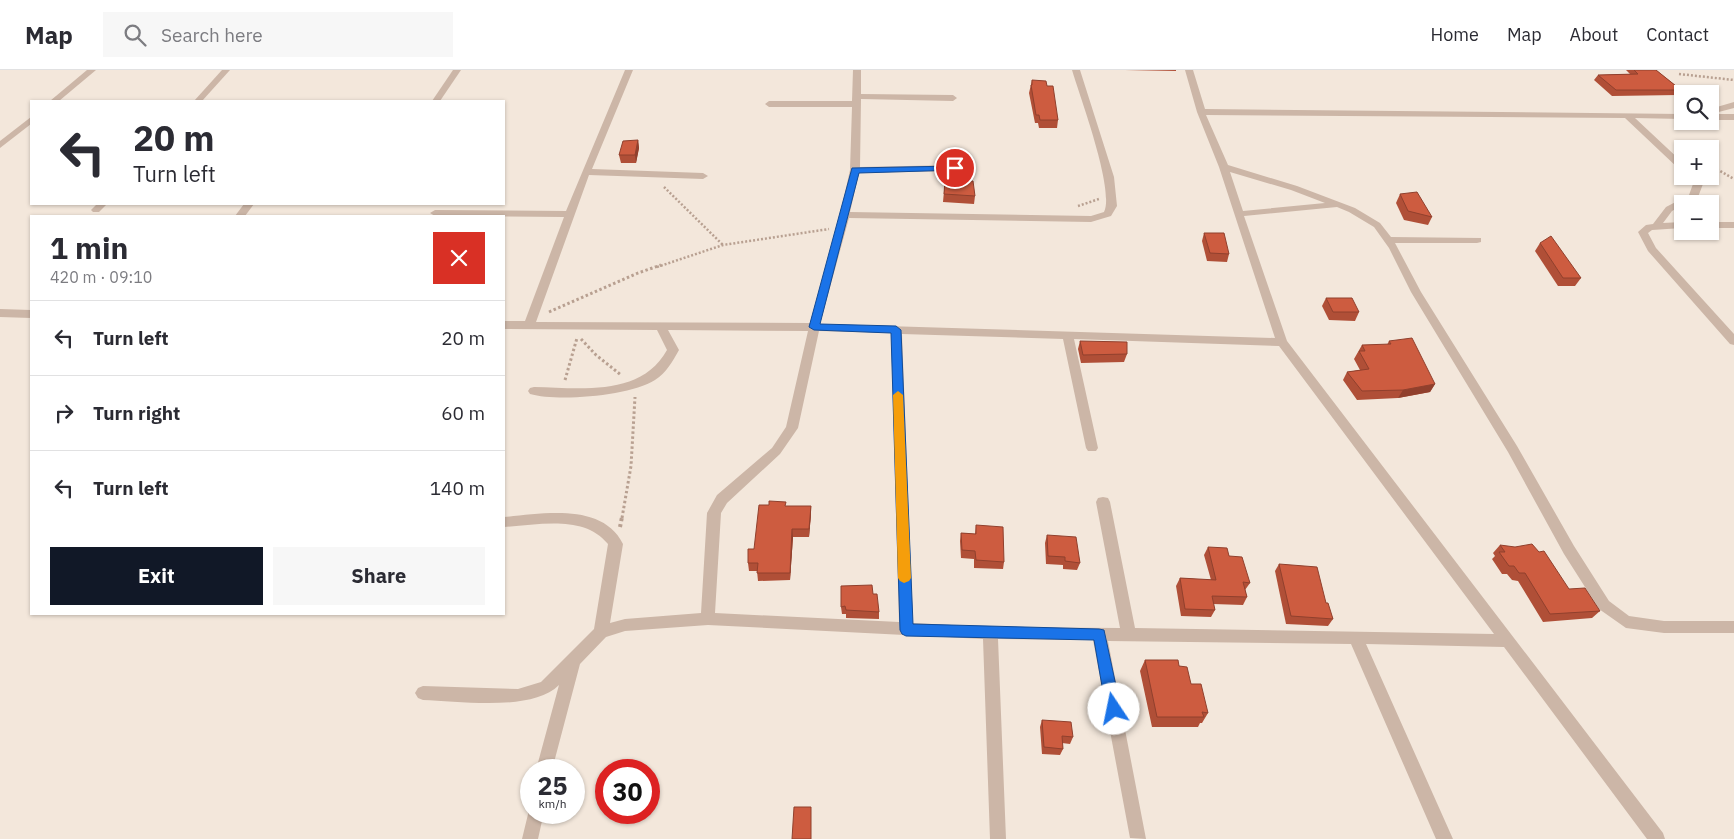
<!DOCTYPE html>
<meta charset="utf-8">
<style>
body{margin:0;font-family:"IBM Plex Sans",sans-serif;background:#f7f7f7;color:#2b2b33;height:100vh;display:flex;flex-direction:column;font-size:19px;white-space:nowrap}
*{box-sizing:border-box;margin:0}
p{font-size:16px;color:#7c7c81}
.icon{flex:none;width:28px;height:28px;fill:none;stroke:currentColor;stroke-width:2;stroke-linecap:round;stroke-linejoin:round}
.map{position:relative;flex:1;overflow:hidden}
.panel{position:absolute;left:30px;top:145px;width:475px;height:400px;display:flex;flex-direction:column;background:#fff;border-radius:0px;box-shadow:0 1px 4px #0004}
.panel>*{flex:none}
.top-card{position:absolute;left:30px;top:30px;width:475px;height:105px;border-radius:0px;box-shadow:0 1px 4px #0004;background:#fff;color:#2b2b33;overflow:hidden}
.fabs{position:absolute;left:1674px;top:15px;display:grid;gap:10px}
.fabs a{display:grid;place-items:center;width:45px;height:45px;border-radius:0px;background:#fff;box-shadow:0 1px 4px #0004;font-size:25px}
.speed{position:absolute;left:520px;top:689px;display:flex;gap:10px;font-size:25px;font-weight:700;text-align:center}
.speed>*{display:grid;place-content:center;width:65px;height:65px;border-radius:50%;background:#fff;box-shadow:0 1px 4px #0004;line-height:1}
.speed small{font-size:12px;font-weight:400}
.speed .limit{border:8px solid #d22;background:#fff;color:#111}
.pin{position:absolute;display:grid;place-items:center;width:42px;height:42px;color:#fff;margin:-21px;border:2px solid #fff;border-radius:50%;box-shadow:0 1px 5px #0007}
.me{position:absolute;width:55px;margin:-28px;rotate:349deg;stroke-linejoin:round;filter:drop-shadow(0 0 4px #0008)}
.turn{display:flex;align-items:center;gap:18px;height:105px;padding:0 20px;font-size:22px}
.turn .icon{width:65px;height:65px;stroke-width:2.5}
.turn b{display:block;font-size:35px;line-height:42px}
.round{display:grid;place-items:center;flex:none;width:52px;height:52px;border-radius:0px;background:#f7f7f7}
.head{display:flex;align-items:center;justify-content:space-between;height:85px;padding:0 20px}
h1{font-size:30px;font-weight:700;line-height:38px}
.cta{display:flex;gap:10px;margin-top:auto;padding:10px 20px}
.cta a{flex:1;height:58px;border-radius:0px;background:#111827;color:#fff;font-size:20px;font-weight:700;line-height:58px;text-align:center}
.cta a+a{background:#f7f7f7;color:#2b2b33}
ul{padding:0;list-style:none}
li{display:flex;align-items:center;gap:15px;height:75px;padding:0 20px;border-top:1px solid #e1e1e2}
li div{flex:1}
li b{display:block;font-size:19px}
li em{font-style:normal}
header{display:flex;align-items:center;gap:30px;box-sizing:border-box;height:70px;padding:0 25px;background:#fff;border-bottom:1px solid #e1e1e2}
header strong{font-size:24px}
nav{display:flex;gap:28px;margin-inline-start:auto;font-size:18px}
.search{width:350px;height:45px;background:#f7f7f7;display:flex;align-items:center;gap:12px;box-sizing:border-box;padding:0 18px;border-radius:0px;color:#7c7c81;font-size:19px}
.map>svg:first-child{display:block}
.lines{fill:none;stroke-linecap:round;stroke-linejoin:round}
.path-far2{stroke:#b8a091;stroke-width:2.5;stroke-dasharray:2 2;stroke-linecap:butt}
.path-far1{stroke:#b8a091;stroke-width:3;stroke-dasharray:2.5 2.5;stroke-linecap:butt}
.path{stroke:#b8a091;stroke-width:4;stroke-dasharray:3 3;stroke-linecap:butt}
.minor{fill:#ccb6a7;fill-rule:evenodd}
.wall{fill:#b04f37}
.shaded-wall{fill:#90402d}
.building{fill:#cd5c40;stroke:#90402d}
.route{fill:#1a73e8;stroke:#114b97}
.slow{fill:#f59e0b}
</style>
<header>
<strong>Map</strong>
<div class="search"><svg class="icon" aria-label="search" viewBox="0 0 24 24"><circle cx="10" cy="10" r="6"/><path d="M15 15l6 6"/></svg>Search here</div>
<nav><a>Home</a><a>Map</a><a>About</a><a>Contact</a></nav>
</header>
<div class="map">
<svg width="1734" height="769" viewBox="0 0 1734 769">
<rect width="100%" height="100%" fill="#f3e7db"/>
<g class="lines">
<g class="path-far2">
<polyline points="1679,4 1734,10"/>
<polyline points="1710,95 1734,109"/>
<polyline points="664,117 723,175"/>
<polyline points="1078,136 1099,129"/>
<polyline points="657,197 723,175 829,159"/>
</g>
<g class="path-far1">
<polyline points="549,242 638,203 661,195"/>
<polyline points="581,269 596,285 621,305"/>
<polyline points="565,310 577,268"/>
<polyline points="622,448 631,396 635,327"/>
</g>
<polyline class="path" points="620,457 622,447"/>
<g class="minor">
<polygon points="87,0 96,0 59,31 50,31"/>
<polygon points="222,0 230,0 202,31 194,31"/>
<polygon points="453,0 461,0 440,31 432,31"/>
<path d="M625,0H633L592,99L703,103L708,106L703,109L589,105L536,252L810,253L840,145L850,100L852,37H769L765,34L769,31H852L853,0H861V24L953,25L957,28L953,31L861,29L860,97L955,95L960,98L955,101L859,103L850,142L1091,146L1104,142C1115,120 1080,27 1072,0H1080L1114,107L1117,136L1111,146L1091,152L849,148L820,254L1275,268L1219,97L1197,42L1185,0H1193L1205,39L1682,44V49L1635,48L1682,92V100L1679,99L1625,48L1206,45L1228,95L1297,116L1355,138L1380,153L1391,167L1481,168V172L1477,173H1395L1421,222L1517,376L1574,476L1609,531L1629,546L1664,551H1734V563H1664L1626,558L1599,539L1564,484L1508,382L1411,222L1389,178L1374,157L1349,142L1337,137L1244,146L1287,271L1663,763L1665,769H1647L1504,577L1366,574L1453,769H1436L1351,574L1108,571L1146,769L1130,768L1093,570L998,569L1006,769H990L983,569L708,555L625,561L606,567L580,594L552,700H536L559,615C532,642 460,631 423,630L418,628L415,623L418,618L423,616L518,619L541,612L594,559L608,474C584,444 538,455 504,457V447C542,444 602,432 623,474L610,553L625,549L701,543L707,443L717,425L772,378L786,357L808,261L668,260L679,280C672,292 667,302 655,310C630,326 558,332 530,324L528,321L530,318L534,317C581,318 641,327 667,280L657,260L504,259V251H525L564,147L435,146L430,143L435,140L566,141ZM1230,102L1291,120L1325,133L1243,141ZM819,261L891,263L899,552L715,543L721,443L727,433L780,384L798,358ZM902,264L1063,269L1086,378L1088,381H1096L1098,378L1074,269L1279,276L1494,564L1135,558L1110,432L1108,428L1103,427L1098,428L1096,432L1120,558L990,557L913,553Z"/>
<polygon points="1734,32 1734,38 1711,44 1734,44 1734,50 1710,50 1710,39"/>
<polygon points="31,47 31,54 0,78 0,71"/>
<polygon points="1687,106 1696,106 1703,114 1698,127 1672,141 1663,153 1682,152 1682,158 1652,160 1648,163 1656,178 1734,264 1734,275 1730,274 1648,181 1638,162 1646,155 1653,154 1666,137 1689,125 1693,114"/>
<polygon points="97,134 107,134 99,142 93,142 91,140"/>
<polygon points="244,134 254,134 245,146 235,146"/>
<rect x="1710" y="152" width="24" height="6"/>
<polygon points="0,239 31,240 31,248 0,247"/>
<polygon points="530,736 531,742 544,742 538,769 522,769"/>
</g>
</g>
<g class="wall">
<polygon points="1125,0 1176,0 1176,1"/>
<polygon points="1626,0 1656,0 1681,20 1678,25 1612,26 1594,10 1598,5 1630,4"/>
<polygon points="1032,10 1047,16 1058,50 1057,58 1039,58 1038,53 1035,53 1029,23"/>
<polygon points="638,70 639,78 636,93 621,93 619,85"/>
<polygon points="945,110 975,126 974,134 943,132"/>
<polygon points="1400,124 1432,147 1428,155 1404,150 1396,133"/>
<polygon points="1204,163 1229,184 1227,192 1207,191 1202,171"/>
<polygon points="1540,173 1581,208 1575,216 1558,216 1535,181"/>
<polygon points="1326,228 1359,242 1355,251 1329,250 1322,236"/>
<polygon points="1080,271 1127,284 1124,292 1081,293 1078,279"/>
<polygon points="1389,271 1435,314 1430,322 1398,328 1357,330 1343,310 1347,302 1360,300 1354,289 1362,275 1387,275"/>
<polygon points="786,436 811,436 811,444 809,467 793,467 790,510 758,511 757,501 749,501 748,493"/>
<polygon points="976,455 1004,492 1003,499 974,498 974,489 961,488 960,471 961,463 975,464"/>
<polygon points="1047,465 1080,493 1077,500 1063,499 1063,495 1046,494 1045,473"/>
<polygon points="1500,475 1569,519 1600,541 1592,548 1543,552 1518,511 1512,510 1507,504 1502,504 1492,489 1495,486 1493,483"/>
<polygon points="1208,477 1229,486 1250,513 1245,520 1247,527 1243,535 1213,534 1215,540 1211,547 1181,546 1176,516 1180,508 1211,510 1204,485"/>
<polygon points="1279,494 1326,533 1333,549 1328,556 1286,554 1275,501"/>
<polygon points="873,524 879,542 879,549 846,548 846,544 842,544 841,537"/>
<polygon points="1145,590 1179,596 1208,643 1202,653 1200,653 1198,657 1152,657 1140,601"/>
<polygon points="1042,650 1073,667 1070,674 1062,673 1063,679 1060,685 1042,684 1040,657"/>
</g>
<g class="shaded-wall">
<polygon points="638,70 639,78 636,93 635,85"/>
<polygon points="1435,314 1430,322 1398,328 1403,320"/>
<polygon points="811,436 811,444 809,467 809,459"/>
<polygon points="792,459 793,467 790,510 790,503"/>
</g>
<g class="building">
<polygon points="1634,0 1656,0 1681,20 1616,20 1598,5 1638,4"/>
<polygon points="1032,10 1046,11 1047,16 1053,16 1058,50 1040,50 1039,45 1036,45 1031,15 1032,15"/>
<polygon points="638,70 635,85 619,85 623,71"/>
<polygon points="945,110 973,111 975,126 944,124"/>
<polygon points="1417,122 1432,147 1408,141 1400,124"/>
<polygon points="1204,163 1224,163 1229,184 1210,183"/>
<polygon points="1551,166 1581,208 1563,208 1540,173"/>
<polygon points="1326,228 1352,228 1359,242 1333,242"/>
<polygon points="1412,268 1435,314 1403,320 1362,321 1347,302 1369,299 1359,281 1365,281 1362,275 1391,274 1389,271"/>
<polygon points="1080,271 1127,272 1127,284 1083,285"/>
<polygon points="769,431 786,432 785,436 811,436 809,459 792,459 790,503 757,503 758,493 748,493 748,479 754,479 759,435 769,435"/>
<polygon points="976,455 1003,457 1004,492 976,490 975,481 962,480 961,463 976,464"/>
<polygon points="1047,465 1076,467 1080,493 1065,491 1065,487 1048,486"/>
<polygon points="1532,474 1539,482 1544,481 1569,519 1585,518 1600,541 1550,544 1525,503 1519,503 1514,496 1509,496 1499,482 1505,482 1500,475 1515,477"/>
<polygon points="1208,477 1227,478 1229,486 1242,487 1250,513 1243,512 1247,527 1212,526 1215,540 1185,539 1180,508 1216,510"/>
<polygon points="1279,494 1317,497 1326,533 1328,533 1333,549 1291,546"/>
<polygon points="872,515 873,524 877,524 879,542 846,540 845,536 841,537 841,516"/>
<polygon points="1145,590 1178,590 1179,596 1187,597 1191,614 1201,614 1208,643 1202,642 1204,647 1157,647"/>
<polygon points="1042,650 1071,652 1073,667 1062,666 1063,679 1044,677"/>
<polygon points="794,737 811,737 811,769 792,769"/>
</g>
<polygon class="route" points="955,96 959,98 958,100 859,103 820,254 896,256 901,260 913,554 1099,559 1104,560 1121,639 1118,643 1114,645 1109,643 1106,639 1094,570 906,566 902,564 900,560 891,263 814,260 809,257 852,98"/>
<polygon class="slow" points="898,321 903,325 911,508 909,511 904,513 900,511 898,508 893,325"/>
</svg>
<div class="fabs">
<a><svg class="icon" aria-label="search" viewBox="0 0 24 24"><circle cx="10" cy="10" r="6"/><path d="M15 15l6 6"/></svg></a>
<a>+</a>
<a>−</a>
</div>
<div class="speed"><div>25<small>km/h</small></div><div class="limit">30</div></div>
<div class="pin" style="left:955px;top:98px;background:#d93025"><svg class="icon" aria-label="arrive" viewBox="0 0 24 24"><path d="M6 21V4h12l-3 4 3 4H6"/></svg></div>
<svg class="me" style="left:1114px;top:639px" viewBox="-20 -20 40 40"><circle r="19" fill="#fff"/><path d="M0-13L10 11 0 6-10 11z" fill="#1a73e8"/></svg>
<div class="top-card">
<div class="turn"><svg class="icon" aria-label="left" viewBox="0 0 24 24"><path d="M17 20v-9H6M10 6l-5 5 5 5"/></svg><div><b>20 m</b>Turn left</div></div>
</div>
<section class="panel">
<div class="head"><div><h1>1 min</h1><p>420 m · 09:10</p></div><a class="round" style="background:#d93025;color:#fff"><svg class="icon" aria-label="close" viewBox="0 0 24 24"><path d="M6 6l12 12M18 6L6 18"/></svg></a></div>
<ul>
<li><svg class="icon" aria-label="left" viewBox="0 0 24 24"><path d="M17 20v-9H6M10 6l-5 5 5 5"/></svg><div><b>Turn left</b></div><em>20 m</em></li>
<li><svg class="icon" aria-label="right" viewBox="0 0 24 24"><path d="M7 20v-9h11M14 6l5 5-5 5"/></svg><div><b>Turn right</b></div><em>60 m</em></li>
<li><svg class="icon" aria-label="left" viewBox="0 0 24 24"><path d="M17 20v-9H6M10 6l-5 5 5 5"/></svg><div><b>Turn left</b></div><em>140 m</em></li>
</ul>
<div class="cta"><a>Exit</a><a>Share</a></div>
</section>
</div>
